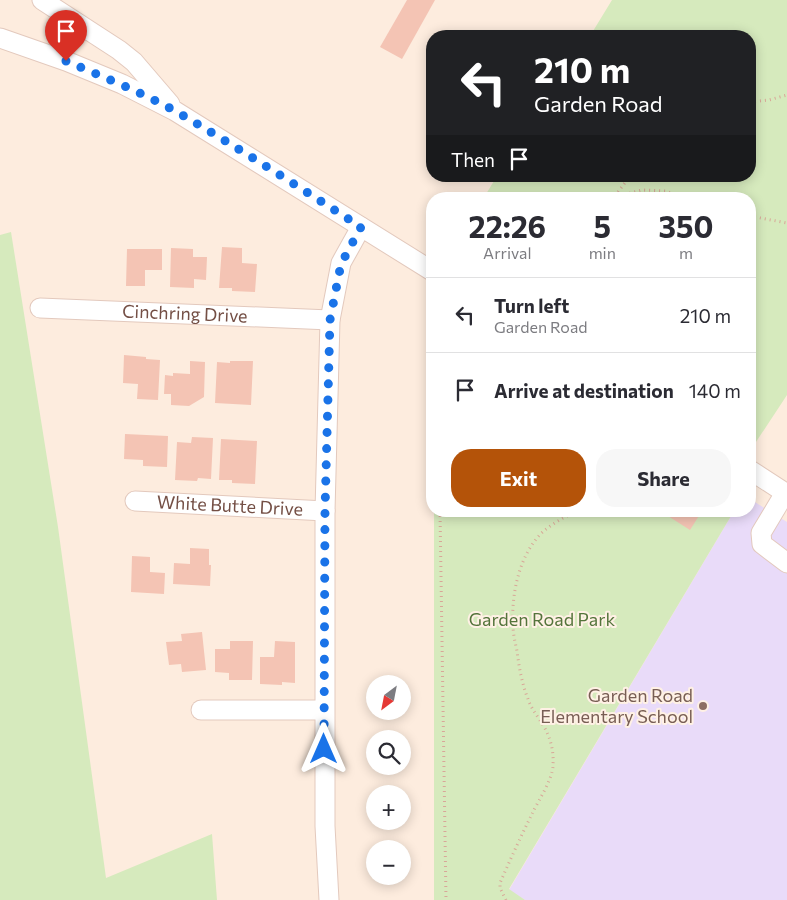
<!DOCTYPE html>
<meta charset="utf-8">
<style>
body{margin:0;font-family:Commissioner,sans-serif;background:#f7f7f7;color:#2b2b33;height:100vh;display:flex;flex-direction:column;font-size:19px;white-space:nowrap}
*{box-sizing:border-box;margin:0}
p{font-size:16px;color:#7c7c81}
.icon{flex:none;width:28px;height:28px;fill:none;stroke:currentColor;stroke-width:2;stroke-linecap:round;stroke-linejoin:round}
.map{position:relative;flex:1;overflow:hidden}
.panel{position:absolute;left:426px;top:192px;width:330px;height:325px;display:flex;flex-direction:column;background:#fff;border-radius:20px;box-shadow:0 2px 12px #0003}
.panel>*{flex:none}
.top-card{position:absolute;left:426px;top:30px;width:330px;height:152px;border-radius:20px;box-shadow:0 2px 12px #0003;background:#202124;color:#fff;overflow:hidden}
.needle{width:32px;rotate:212deg}
.tools{position:absolute;left:366px;top:675px;display:grid;gap:10px}
.tools a{display:grid;place-items:center;width:45px;height:45px;border-radius:50%;background:#fff;box-shadow:0 2px 12px #0003;font-size:25px}
.pin{position:absolute;display:grid;place-items:center;width:42px;height:42px;color:#fff;margin:-51px -21px;border-radius:50% 50% 50% 0;rotate:-45deg;box-shadow:0 0 5px #0007}
.pin .icon{rotate:45deg}
.me{position:absolute;width:55px;margin:-28px;rotate:0deg;stroke-linejoin:round;filter:drop-shadow(0 0 4px #0008)}
.turn{display:flex;align-items:center;gap:18px;height:105px;padding:0 25px;font-size:22px}
.turn .icon{width:65px;height:65px;stroke-width:2.5}
.turn b{display:block;font-size:35px;line-height:42px}
.then{display:flex;align-items:center;height:48px;padding:0 25px;background:#0003;gap:10px;font-size:19px}
.eta{display:flex;justify-content:space-evenly;align-items:center;height:85px;text-align:center}
.eta b{font-size:30px;font-weight:700;line-height:35px}
.primary-button{display:flex;gap:10px;margin-top:auto;padding:10px 25px}
.primary-button a{flex:1;height:58px;border-radius:20px;background:#b45309;color:#fff;font-size:20px;font-weight:700;line-height:58px;text-align:center}
.primary-button a+a{background:#f7f7f7;color:#2b2b33}
ul{padding:0;list-style:none}
li{display:flex;align-items:center;gap:15px;height:75px;padding:0 25px;border-top:1px solid #e1e1e2}
li div{flex:1}
li b{display:block;font-size:19px}
li em{font-style:normal}
.map>svg:first-child{display:block}
.education{fill:#e9dbf9}
.green{fill:#d6eabd}
.building{fill:#f4c4b4}
.lines{fill:none;stroke-linecap:round;stroke-linejoin:round}
.minor-casing{stroke:#e3c9bd;stroke-width:21}
.path{stroke:#d8a798;stroke-width:3;stroke-dasharray:1 4;stroke-linecap:butt}
.minor{stroke:#fff;stroke-width:19}
.route{stroke:#1a73e8;stroke-width:9;stroke-dasharray:0 16.2}
.education-dot{fill:#8d6e63;stroke:#fff1e5;stroke-width:2}
.labels{text-anchor:middle;stroke-width:4;stroke-linejoin:round;paint-order:stroke}
.street-label{font-size:18px;fill:#744f45;stroke:#fff1e5}
.park-label{font-size:18px;fill:#54743b;stroke:#fff1e5}
.education-label{font-size:18px;fill:#785e54;stroke:#fff1e5;text-anchor:end}
</style>
<div class="map">
<svg width="787" height="900" viewBox="0 0 787 900">
<rect width="100%" height="100%" fill="#fdecde"/>
<polygon class="education" points="750,499 787,522 787,900 525,900 509,890 734,511 750,511"/>
<g class="green">
<polygon points="612,0 787,0 787,395 754,445 750,442 750,199 483,199 497,176 750,176 750,36 590,36"/>
<polygon points="11,232 58,527 106,878 212,834 217,900 0,900 0,235"/>
<polygon points="434,511 734,511 509,889 525,900 434,900"/>
</g>
<g class="building">
<polygon points="407,0 435,0 402,59 380,47"/>
<polygon points="222,247 242,248 242,263 257,264 255,292 232,291 232,288 219,288"/>
<polygon points="171,248 193,249 193,257 207,257 206,280 194,279 194,288 170,287"/>
<polygon points="127,249 162,249 162,270 145,270 145,286 126,286"/>
<polygon points="124,355 146,357 146,359 160,360 158,400 137,399 138,384 123,383"/>
<polygon points="190,361 205,362 204,397 189,406 171,405 171,394 164,394 165,375 173,376 173,373 190,374"/>
<polygon points="230,361 253,361 251,405 215,403 217,362 230,363"/>
<polygon points="125,434 168,436 167,467 143,466 143,460 124,459"/>
<polygon points="192,437 213,438 211,479 198,478 197,481 175,480 177,442 191,443"/>
<polygon points="221,439 257,441 255,484 232,483 232,480 219,480"/>
<polygon points="671,511 702,511 690,530 668,516"/>
<polygon points="190,548 209,549 209,565 211,565 210,586 173,584 174,563 190,564"/>
<polygon points="132,556 150,557 150,572 165,573 164,594 131,592"/>
<polygon points="202,632 206,670 182,672 181,664 169,665 166,642 182,641 181,634"/>
<polygon points="230,641 253,641 252,680 229,680 229,673 215,672 215,649 230,649"/>
<polygon points="275,641 295,642 295,683 282,682 282,685 260,684 260,657 274,657"/>
</g>
<g class="lines">
<defs>
<g id="minor">
<polyline points="42,0 119,50 134,62 170,104"/>
<polyline points="0,38 66,61 122,84 175,111 432,271"/>
<path id="s1" d="M40,308L330,320"/>
<polyline points="750,470 787,494"/>
<polyline points="785,493 761,533 762,544 787,563"/>
<path id="s2" d="M135,501L325,511"/>
<polyline points="201,710 324,710"/>
<polyline points="329,900 325,826 325,511 330,320 341,263 361,227"/>
</g>
</defs>
<use href="#minor" class="minor-casing"/>
<g class="path">
<polyline points="750,102 769,100 787,95"/>
<polyline points="615,196 630,176"/>
<polyline points="615,197 642,190 666,191 685,199"/>
<polyline points="750,216 787,223"/>
<polyline points="440,511 446,900"/>
<polyline points="661,511 665,513 666,511"/>
<path d="M506,900L500,888V883C510,860 521,836 532,814C538,801 553,779 553,765C554,750 550,735 541,722C536,714 531,708 528,699C522,684 519,667 517,651C515,642 513,633 513,625C511,593 520,551 545,530C555,522 566,516 578,511"/>
</g>
<use href="#minor" class="minor"/>
</g>
<g class="lines">
<path class="route" d="M66,61C103,77 141,92 177,112C239,148 300,188 361,227L341,264L330,320L325,511L324,749"/>
</g>
<circle class="education-dot" cx="703" cy="706" r="5"/>
<g class="labels">
<g class="street-label">
<text dy="6" stroke="none"><textPath href="#s1" startOffset="145">Cinchring Drive</textPath></text>
<text dy="6" stroke="none"><textPath href="#s2" startOffset="95">White Butte Drive</textPath></text>
</g>
<g class="park-label">
<text x="542" y="626">Garden Road Park</text>
</g>
<g class="education-label">
<text x="693" y="702">Garden Road<tspan x="693" dy="21">Elementary School</tspan></text>
</g>
</g>
</svg>
<div class="tools">
<a><svg class="needle" viewBox="-14 -14 28 28"><path d="M0-13l5 13h-10z" fill="#e53935"/><path d="M0 13l5-13h-10z" fill="#7c7c81"/></svg></a>
<a><svg class="icon" aria-label="search" viewBox="0 0 24 24"><circle cx="10" cy="10" r="6"/><path d="M15 15l6 6"/></svg></a>
<a>+</a>
<a>−</a>
</div>
<div class="pin" style="left:66px;top:61px;background:#d93025"><svg class="icon" aria-label="arrive" viewBox="0 0 24 24"><path d="M6 21V4h12l-3 4 3 4H6"/></svg></div>
<svg class="me" style="left:324px;top:749px" viewBox="-20 -20 40 40"><path d="M0-17L14 15 0 8-14 15z" fill="#1a73e8" stroke="#fff" stroke-width="4"/></svg>
<div class="top-card">
<div class="turn"><svg class="icon" aria-label="left" viewBox="0 0 24 24"><path d="M17 20v-9H6M10 6l-5 5 5 5"/></svg><div><b>210 m</b>Garden Road</div></div>
<div class="then">Then<svg class="icon" aria-label="arrive" viewBox="0 0 24 24"><path d="M6 21V4h12l-3 4 3 4H6"/></svg></div>
</div>
<section class="panel">
<div class="eta">
<div><b>22:26</b><p>Arrival</p></div>
<div><b>5</b><p>min</p></div>
<div><b>350</b><p>m</p></div>
</div>
<ul>
<li><svg class="icon" aria-label="left" viewBox="0 0 24 24"><path d="M17 20v-9H6M10 6l-5 5 5 5"/></svg><div><b>Turn left</b><p>Garden Road</p></div><em>210 m</em></li>
<li><svg class="icon" aria-label="arrive" viewBox="0 0 24 24"><path d="M6 21V4h12l-3 4 3 4H6"/></svg><div><b>Arrive at destination</b></div><em>140 m</em></li>
</ul>
<div class="primary-button"><a>Exit</a><a>Share</a></div>
</section>
</div>
